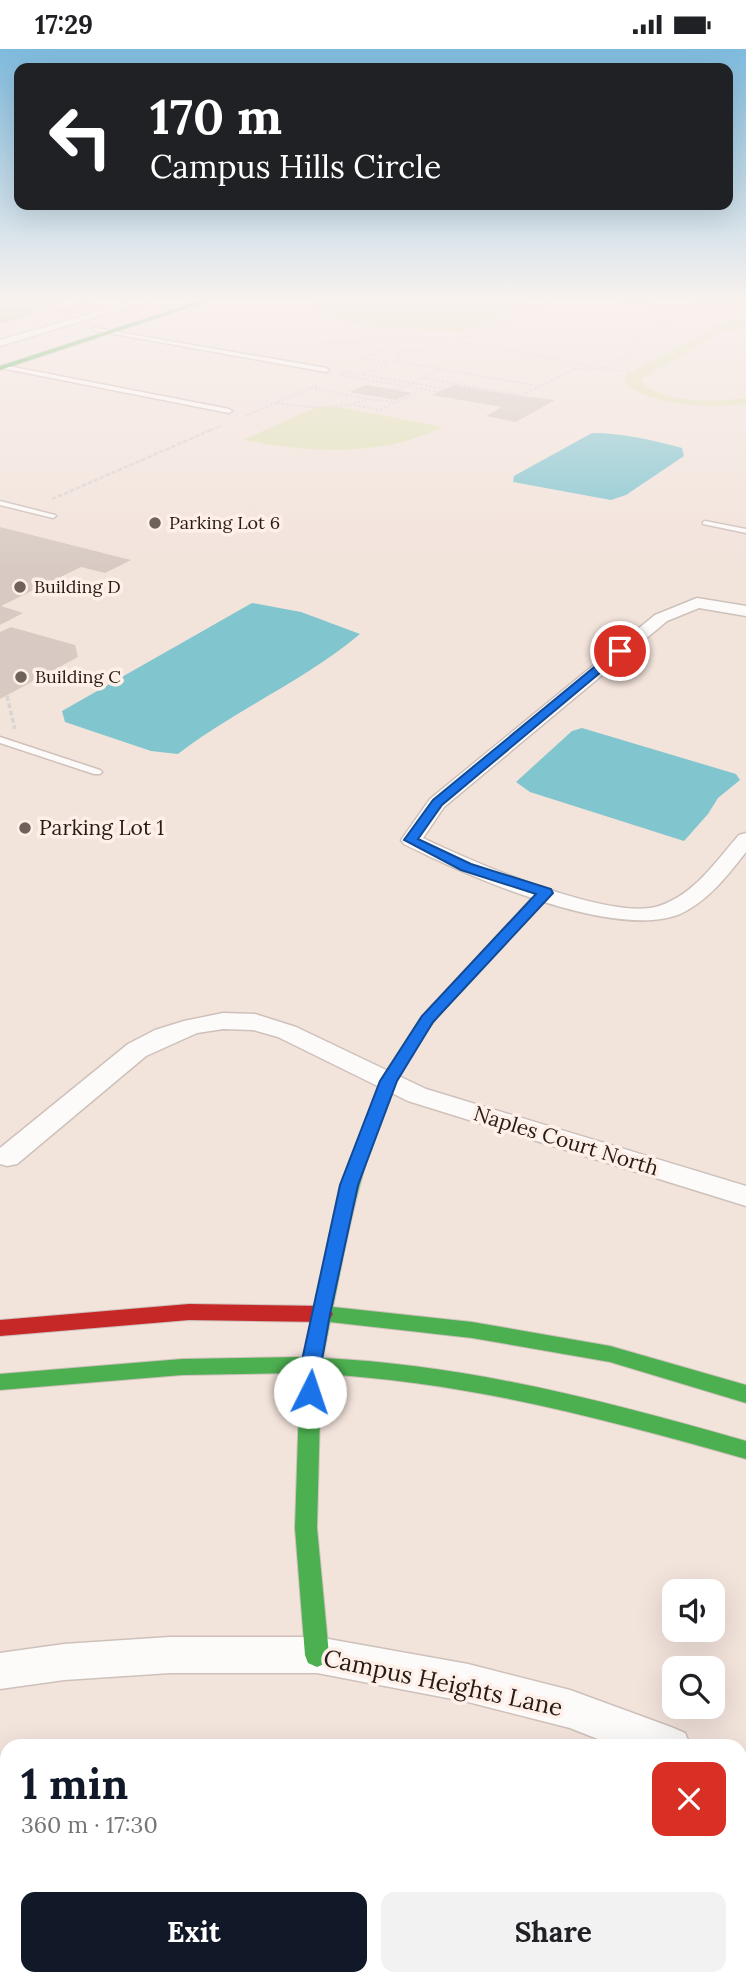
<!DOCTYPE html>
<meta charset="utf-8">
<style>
body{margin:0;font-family:Lora,serif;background:#f2f2f2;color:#202124;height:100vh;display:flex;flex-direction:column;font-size:26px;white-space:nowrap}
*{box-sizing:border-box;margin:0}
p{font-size:23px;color:#757577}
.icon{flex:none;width:38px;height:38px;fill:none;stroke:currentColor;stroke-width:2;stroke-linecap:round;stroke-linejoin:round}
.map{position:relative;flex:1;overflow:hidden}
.details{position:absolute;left:0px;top:1690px;width:747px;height:247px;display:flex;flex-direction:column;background:#fff;border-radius:21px 21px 0 0;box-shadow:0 7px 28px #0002}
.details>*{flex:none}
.guide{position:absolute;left:14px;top:14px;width:719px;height:147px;border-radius:14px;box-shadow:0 7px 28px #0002;background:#202124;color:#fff;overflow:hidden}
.controls{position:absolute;left:662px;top:1530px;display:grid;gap:14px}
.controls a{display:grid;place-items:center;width:63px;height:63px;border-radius:14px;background:#fff;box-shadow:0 7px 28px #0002;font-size:35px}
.pin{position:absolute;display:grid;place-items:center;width:60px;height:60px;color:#fff;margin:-30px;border:4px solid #fff;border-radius:50%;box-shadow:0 2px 7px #0007}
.me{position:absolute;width:77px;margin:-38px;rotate:4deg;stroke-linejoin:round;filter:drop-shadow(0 0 5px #0008)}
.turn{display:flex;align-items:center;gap:24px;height:147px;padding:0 21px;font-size:32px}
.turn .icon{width:91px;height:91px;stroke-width:2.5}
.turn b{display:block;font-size:49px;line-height:60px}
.round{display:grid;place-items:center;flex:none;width:74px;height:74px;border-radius:14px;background:#f2f2f2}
.headline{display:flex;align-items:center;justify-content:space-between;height:119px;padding:0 21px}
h1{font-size:42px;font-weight:700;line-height:52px;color:#111827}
.button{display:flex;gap:14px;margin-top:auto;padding:14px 21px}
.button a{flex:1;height:80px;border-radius:14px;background:#111827;color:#fff;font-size:28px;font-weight:700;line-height:80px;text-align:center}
.button a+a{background:#f2f2f2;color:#202124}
.status{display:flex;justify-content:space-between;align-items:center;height:49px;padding:0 35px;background:#fff;direction:ltr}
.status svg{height:19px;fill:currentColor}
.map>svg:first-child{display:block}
.green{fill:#e0e0b8}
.forest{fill:#c5c599}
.water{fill:#81c5cf}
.building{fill:#d8cac3}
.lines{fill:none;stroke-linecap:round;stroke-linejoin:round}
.lane-casing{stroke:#cec1bb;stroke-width:3}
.street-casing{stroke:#cec1bb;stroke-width:3}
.fast-casing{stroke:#cec1bb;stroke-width:2}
.jam-casing{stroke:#cec1bb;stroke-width:2}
.path-far2{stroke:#dad5d2;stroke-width:2;stroke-dasharray:2.5 2;stroke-linecap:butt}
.path-far1{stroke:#dad5d2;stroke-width:2.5;stroke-dasharray:4.5 2;stroke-linecap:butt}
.path{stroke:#dad5d2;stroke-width:3.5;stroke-dasharray:5 2.5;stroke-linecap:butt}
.lane{fill:#fdfbfa;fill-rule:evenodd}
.street{fill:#fdfbfa;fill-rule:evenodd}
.fast{fill:#4caf50;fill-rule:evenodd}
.jam{fill:#c62828;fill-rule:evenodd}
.route{fill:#1a73e8;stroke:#114b97;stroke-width:2}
.poi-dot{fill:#6e625a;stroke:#fef0e9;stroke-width:2.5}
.labels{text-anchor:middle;stroke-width:7;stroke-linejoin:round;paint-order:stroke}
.far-poi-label{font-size:18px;fill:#271c15;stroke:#fef0e9;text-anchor:start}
.poi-label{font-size:21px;fill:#271c15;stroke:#fef0e9;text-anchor:start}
.street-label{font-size:21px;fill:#271c15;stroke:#fef0e9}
.near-street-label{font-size:24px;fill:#271c15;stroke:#fef0e9}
</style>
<div class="status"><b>17:29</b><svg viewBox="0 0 49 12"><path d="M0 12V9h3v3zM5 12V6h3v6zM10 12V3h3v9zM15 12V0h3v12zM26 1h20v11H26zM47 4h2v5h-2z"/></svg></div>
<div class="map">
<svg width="746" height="1936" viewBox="0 0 746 1936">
<rect width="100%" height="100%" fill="#f2e3db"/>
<g class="green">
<polygon points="316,250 537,250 464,284 372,278 334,270 314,260"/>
<path d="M732,269L745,271L739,275H746V279L723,283L641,330L644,336C672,355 714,353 746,349V355C713,359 656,358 628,337L625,329L627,325Z"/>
<path d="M334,357L443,378C382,408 308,404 243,391L317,358Z"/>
</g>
<polygon class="forest" points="0,250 73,250 35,261 37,265 0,275"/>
<g class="water">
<path d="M592,384C623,384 652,391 682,399L684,407L626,446L611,451L513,433L514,427Z"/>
<path d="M252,554L301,563L360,585C304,632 235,661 178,705L151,702L65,673L62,662Z"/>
<polygon points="582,679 736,725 740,731 718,749 708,765 684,792 530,743 516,733 572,682"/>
</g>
<g class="building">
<polygon points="615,250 657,250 638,256 611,252"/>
<polygon points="695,250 746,252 746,262 691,255 695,253 691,252"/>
<polygon points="83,253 103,256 88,260 67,256"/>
<polygon points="62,259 81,262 68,267 45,263"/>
<polygon points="366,336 385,339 412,344 396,351 349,343"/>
<polygon points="454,336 521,347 555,351 516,373 486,367 502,358 432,346"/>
<polygon points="0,478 107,505 131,511 105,524 81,518 1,557 23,564 0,576"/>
<polygon points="11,578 75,596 78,608 0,650 0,583"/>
</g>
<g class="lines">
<defs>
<g id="lane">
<polygon points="94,279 326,319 329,321 326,323 92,281"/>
<polygon points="3,316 229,360 232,362 229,364 1,319"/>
<polygon points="0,452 55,466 56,467 53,469 0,456"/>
<polygon points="705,472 746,480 746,484 703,475 703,473"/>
<polygon points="0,688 100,721 102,723 100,725 94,725 0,694"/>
</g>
<g id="street">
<polygon points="141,250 155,250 0,297 0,291"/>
<path d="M697,549L746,557V567L699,559L667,572L444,758L423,789C471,812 609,873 659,857C694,846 716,812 739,786L746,784V803C727,827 708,852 680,865C614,892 465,826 404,795L401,791L430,750L655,566Z"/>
<polygon points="223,964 255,965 296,978 426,1040 746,1137 746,1157 408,1052 278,988 253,981 223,980 197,984 146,1007 17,1115 7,1117 0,1115 0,1099 128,995 155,981 184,972"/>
<polygon points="170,1588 317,1588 468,1615 570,1641 671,1678 685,1684 691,1698 618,1698 570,1679 468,1653 317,1624 170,1624 64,1631 0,1640 0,1604 64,1595"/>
<polygon points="740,1710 746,1712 746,1752 740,1750"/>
</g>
<g id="fast">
<polygon points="206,250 214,250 0,321 0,317"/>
<path d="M545,839L550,840L552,843L550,846C512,888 469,928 434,973C372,1051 352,1164 333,1258L472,1273L610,1297L746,1336V1354L610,1313L472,1289L330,1273L323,1309C468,1316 607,1352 746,1392V1410C606,1370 467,1333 321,1325L317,1479L329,1606L326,1614L317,1618L308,1614L305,1606L295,1479L300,1324L182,1326L0,1341V1325L182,1310L303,1308L340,1136L381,1032L421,968L540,840Z"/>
</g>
<polygon id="jam" points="189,1255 323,1257 330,1260 333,1265 330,1270 323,1273 189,1271 0,1287 0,1271"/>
</defs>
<use href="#lane" class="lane-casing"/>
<use href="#street" class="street-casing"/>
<use href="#fast" class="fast-casing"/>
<use href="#jam" class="jam-casing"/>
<g class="path-far2">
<polyline points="602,250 612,251"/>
<polyline points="651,256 695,263"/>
<polyline points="647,258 664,250"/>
<polyline points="460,289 480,284 556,250"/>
<polyline points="456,292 592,317"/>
<polyline points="289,297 415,289 460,289"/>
<polyline points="393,312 539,337"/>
<polyline points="395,312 399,310 396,304 420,300 441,291"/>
<polyline points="389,314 363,309 409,292"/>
<polyline points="604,319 631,323"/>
<polyline points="341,325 346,323 446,340"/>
<polyline points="363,325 387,315"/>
<polyline points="340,326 439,343"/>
<polyline points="423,329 440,321"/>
<polyline points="395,341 422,329 522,346 575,320 604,319 640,300 631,291 698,257 746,263"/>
<polyline points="368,350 395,353"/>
<path d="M277,354C308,359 338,361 368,350L311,339"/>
<polyline points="354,356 380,361 421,342"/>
<polyline points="245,367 317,336"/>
<polyline points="207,383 221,377"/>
</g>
<polyline class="path-far1" points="52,450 211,381"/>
<polyline class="path" points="7,647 15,680"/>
<use href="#lane" class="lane"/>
<use href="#street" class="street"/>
<use href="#fast" class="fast"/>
<use href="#jam" class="jam"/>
</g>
<linearGradient id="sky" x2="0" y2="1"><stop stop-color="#7fbbde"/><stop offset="0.48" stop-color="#f9f2ef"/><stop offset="1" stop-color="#f9f2ef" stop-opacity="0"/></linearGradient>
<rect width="746" height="521" fill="url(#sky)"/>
<polygon class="route" points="616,600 626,602 442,756 418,790 471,815 551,840 553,844 433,973 397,1032 358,1136 330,1265 321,1316 321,1343 318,1349 310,1352 303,1349 300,1343 301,1316 340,1136 380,1032 422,967 536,845 461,821 404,791 433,751"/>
<g class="poi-dot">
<circle cx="155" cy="474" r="7"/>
<circle cx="20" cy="538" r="7"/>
<circle cx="21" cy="628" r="7"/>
<circle cx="25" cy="779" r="7"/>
</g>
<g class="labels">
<g class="far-poi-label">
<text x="169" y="480">Parking Lot 6</text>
<text x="34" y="544">Building D</text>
<text x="35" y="634">Building C</text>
</g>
<g class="poi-label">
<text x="39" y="786">Parking Lot 1</text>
</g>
<g class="street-label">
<text transform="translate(566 1092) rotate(17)" y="7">Naples Court North</text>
</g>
<g class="near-street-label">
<text transform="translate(443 1634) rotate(12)" y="8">Campus Heights Lane</text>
</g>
</g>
</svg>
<div class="controls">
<a><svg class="icon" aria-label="sound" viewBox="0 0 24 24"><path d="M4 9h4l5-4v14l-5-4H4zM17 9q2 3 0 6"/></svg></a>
<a><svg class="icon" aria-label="search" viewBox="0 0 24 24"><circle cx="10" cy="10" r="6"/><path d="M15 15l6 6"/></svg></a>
</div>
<div class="pin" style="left:620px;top:602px;background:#d93025"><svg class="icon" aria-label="arrive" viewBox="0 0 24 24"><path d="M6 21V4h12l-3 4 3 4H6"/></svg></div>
<svg class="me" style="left:310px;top:1343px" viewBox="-20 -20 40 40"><circle r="19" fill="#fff"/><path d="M0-13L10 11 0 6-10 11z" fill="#1a73e8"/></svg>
<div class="guide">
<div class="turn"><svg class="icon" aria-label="left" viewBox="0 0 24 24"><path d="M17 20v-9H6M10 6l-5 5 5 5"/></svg><div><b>170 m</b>Campus Hills Circle</div></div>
</div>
<section class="details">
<div class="headline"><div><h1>1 min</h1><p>360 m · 17:30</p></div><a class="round" style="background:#d93025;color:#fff"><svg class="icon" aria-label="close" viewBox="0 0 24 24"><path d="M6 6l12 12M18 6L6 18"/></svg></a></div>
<div class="button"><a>Exit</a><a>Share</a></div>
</section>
</div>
